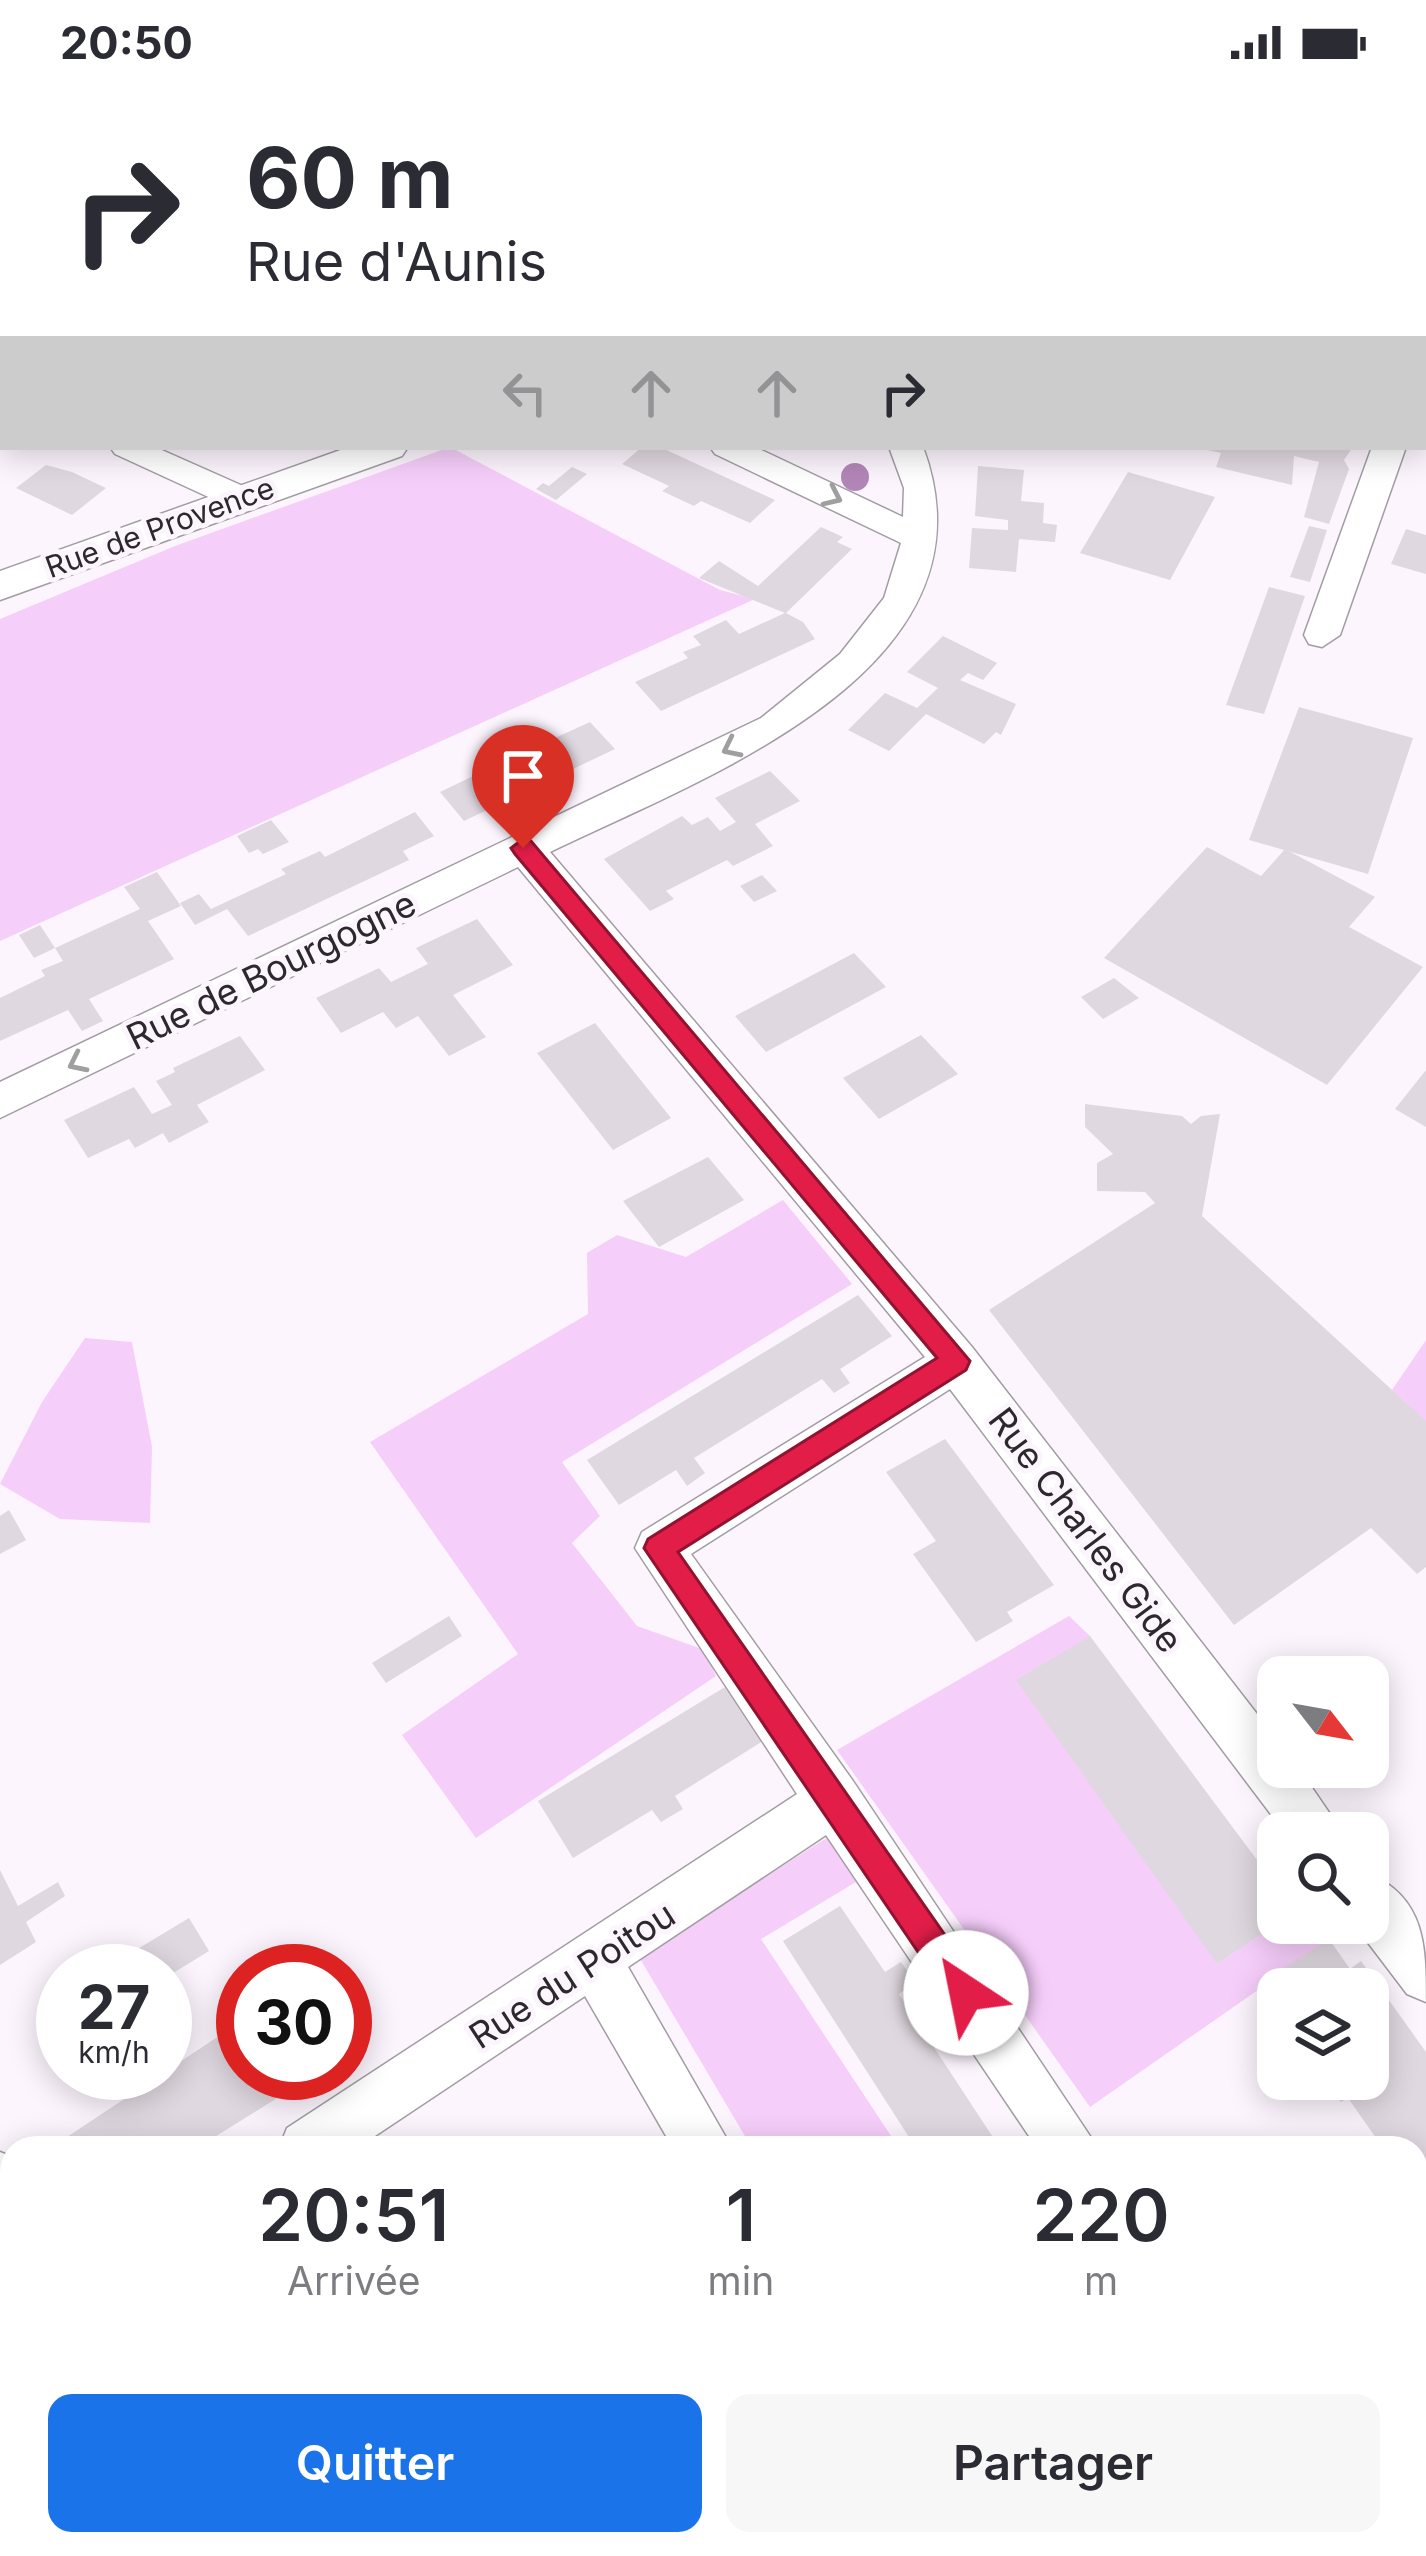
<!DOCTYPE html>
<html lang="fr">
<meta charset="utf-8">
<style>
body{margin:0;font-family:Inter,sans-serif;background:#f7f7f7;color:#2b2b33;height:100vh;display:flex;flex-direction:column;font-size:45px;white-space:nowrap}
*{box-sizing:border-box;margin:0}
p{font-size:39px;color:#7c7c81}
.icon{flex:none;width:66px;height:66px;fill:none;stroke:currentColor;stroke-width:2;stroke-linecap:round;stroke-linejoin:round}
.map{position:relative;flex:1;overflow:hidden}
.side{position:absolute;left:0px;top:2052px;width:1428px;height:420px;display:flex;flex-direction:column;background:#fff;border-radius:36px 36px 0 0;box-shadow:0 6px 30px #0003}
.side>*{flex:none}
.banner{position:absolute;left:0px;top:0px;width:1428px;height:366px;box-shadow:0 6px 30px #0003;background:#fff;color:#2b2b33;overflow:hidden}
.needle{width:78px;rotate:121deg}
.buttons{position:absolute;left:1257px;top:1572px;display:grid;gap:24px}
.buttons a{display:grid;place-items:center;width:132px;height:132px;border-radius:24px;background:#fff;box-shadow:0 6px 30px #0003;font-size:60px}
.speed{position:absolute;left:36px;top:1860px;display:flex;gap:24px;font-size:60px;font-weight:700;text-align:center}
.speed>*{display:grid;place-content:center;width:156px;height:156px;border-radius:50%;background:#fff;box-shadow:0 6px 30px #0003;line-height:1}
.speed small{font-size:30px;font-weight:400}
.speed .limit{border:18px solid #d22;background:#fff;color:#111}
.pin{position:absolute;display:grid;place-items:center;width:102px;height:102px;color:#fff;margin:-123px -51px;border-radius:50% 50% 50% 0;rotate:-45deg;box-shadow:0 0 12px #0007}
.pin .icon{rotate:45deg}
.me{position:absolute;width:132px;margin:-66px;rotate:326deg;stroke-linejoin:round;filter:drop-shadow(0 0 9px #0008)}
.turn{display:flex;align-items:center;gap:42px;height:252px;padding:0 48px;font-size:54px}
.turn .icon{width:156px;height:156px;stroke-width:2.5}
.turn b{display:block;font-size:84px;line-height:102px}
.lanes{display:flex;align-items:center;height:114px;padding:0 48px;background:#0003;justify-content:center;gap:60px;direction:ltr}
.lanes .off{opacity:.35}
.eta{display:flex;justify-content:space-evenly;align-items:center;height:204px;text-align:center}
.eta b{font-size:72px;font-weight:600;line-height:84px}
.primary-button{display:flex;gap:24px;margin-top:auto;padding:24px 48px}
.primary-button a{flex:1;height:138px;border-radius:24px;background:#1a73e8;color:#fff;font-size:48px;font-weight:600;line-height:138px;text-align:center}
.primary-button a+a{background:#f7f7f7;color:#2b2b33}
.status{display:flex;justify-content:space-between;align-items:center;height:84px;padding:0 60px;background:#fff;direction:ltr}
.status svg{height:33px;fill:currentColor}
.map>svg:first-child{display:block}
.green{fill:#f6cefa}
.building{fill:#e0d8e0}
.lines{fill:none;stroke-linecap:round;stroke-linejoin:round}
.minor-casing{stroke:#a39ca4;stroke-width:3}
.tertiary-casing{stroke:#a39ca4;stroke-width:3}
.minor{fill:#fff;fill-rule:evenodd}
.tertiary{fill:#fff;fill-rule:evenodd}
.tree{fill:#b386b8}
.oneway{stroke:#a09fa0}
.route{fill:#e11d48;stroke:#92132f;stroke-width:3}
.labels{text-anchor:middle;stroke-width:10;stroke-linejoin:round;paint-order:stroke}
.far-street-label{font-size:30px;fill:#2c292c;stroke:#fdf5fe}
.street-label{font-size:36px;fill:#2c292c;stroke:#fdf5fe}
</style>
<div class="status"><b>20:50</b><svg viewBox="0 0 49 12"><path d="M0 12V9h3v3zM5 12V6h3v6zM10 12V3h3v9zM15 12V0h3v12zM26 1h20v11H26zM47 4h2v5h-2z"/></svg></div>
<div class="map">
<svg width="1426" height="2472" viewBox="0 0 1426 2472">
<rect width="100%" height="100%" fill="#fdf5fe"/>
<g class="green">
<polygon points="0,0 489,0 495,3 3,3 3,135"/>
<polygon points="656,0 1145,0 650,3"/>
<polygon points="450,363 720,506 755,515 0,857 0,535 175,462"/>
<polygon points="783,1116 852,1200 562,1378 600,1432 572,1459 637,1542 705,1566 716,1592 476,1754 402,1651 518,1570 370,1358 588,1230 587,1169 617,1151 686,1173"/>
<polygon points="85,1254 132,1258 152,1363 150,1439 60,1435 0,1400 42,1318"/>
<polygon points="1426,1256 1426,1338 1392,1306"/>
<polygon points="1069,1532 1090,1552 1217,1880 1279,1839 1354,1839 1090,2023 837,1666"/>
<polygon points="828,1753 861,1795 761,1855 899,2064 752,2064 639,1873"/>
</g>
<g class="building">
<polygon points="642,363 660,363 775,416 750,439 701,417 694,422 662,407 669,402 622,380"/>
<polygon points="1353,363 1344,376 1349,385 1329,440 1304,433 1319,378 1294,372 1292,401 1216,383 1221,369 1203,365"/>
<polygon points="46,381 72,388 106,404 72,431 16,404"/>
<polygon points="978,382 1024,386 1021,417 1044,419 1043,439 1057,441 1055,458 1019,455 1016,488 969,484 972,444 1008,446 1008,436 975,432"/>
<polygon points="572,383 587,390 556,416 536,405 543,399 549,402"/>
<polygon points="1128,388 1215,413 1170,496 1080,469"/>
<polygon points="1309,442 1327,446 1310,498 1290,493"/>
<polygon points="821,443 843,453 837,458 852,465 786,529 803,538 815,555 661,627 635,598 688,574 683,568 701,561 693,552 726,536 739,550 785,529 699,494 719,477 758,502"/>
<polygon points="1406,445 1426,451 1426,490 1391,480"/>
<polygon points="1269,503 1305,512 1264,630 1226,621"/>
<polygon points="943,552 997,579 983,596 968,589 960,596 1016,620 1001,651 996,648 984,660 926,630 889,667 848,646 885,609 917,624 938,604 907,588"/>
<polygon points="1299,623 1413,654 1368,790 1249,756"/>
<polygon points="590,638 615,665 464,737 440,708 496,681 489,672 508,663 527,655 535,663"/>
<polygon points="770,687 800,717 755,740 773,762 733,782 727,776 666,807 674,815 650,827 604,775 682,732 692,741 708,733 720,747 736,738 715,714"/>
<polygon points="415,728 434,752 403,767 409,776 248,852 227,825 195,841 180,819 199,810 211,825 286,790 281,785 320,767 325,773"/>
<polygon points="271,736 289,758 263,770 258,765 249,769 237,752"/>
<polygon points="1207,763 1261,792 1285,765 1375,813 1349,843 1423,883 1327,1001 1104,874"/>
<polygon points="157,788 181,822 148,837 174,875 89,915 103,937 82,947 68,926 0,957 0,914 45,892 41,886 63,877 55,864 140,825 124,803"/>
<polygon points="762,791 777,807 754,818 740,802"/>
<polygon points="477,835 513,881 453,911 486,953 449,972 418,932 396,944 383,928 341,949 316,914 379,884 391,898 428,880 416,864"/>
<polygon points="40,841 55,864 34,874 19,851"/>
<polygon points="854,869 886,903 766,968 735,932"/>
<polygon points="1114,894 1139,914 1103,935 1081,913"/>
<polygon points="595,939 671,1034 613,1066 537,969"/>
<polygon points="921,951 958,990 879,1035 843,994"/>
<polygon points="240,952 265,986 197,1021 209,1038 169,1059 163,1049 135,1064 129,1055 88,1074 64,1036 134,1003 152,1030 172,1021 156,997 175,988 173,984"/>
<polygon points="1426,986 1426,1043 1395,1025"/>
<polygon points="1085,1020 1182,1032 1191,1040 1201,1032 1220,1030 1202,1132 1426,1337 1426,1483 1417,1490 1371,1444 1234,1541 989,1226 1155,1119 1145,1108 1097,1107 1097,1079 1113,1070 1085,1043"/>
<polygon points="708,1073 744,1116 659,1163 623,1117"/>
<polygon points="858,1211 892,1252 840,1285 850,1299 834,1309 822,1295 694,1374 705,1389 687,1402 676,1386 619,1421 587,1376"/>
<polygon points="945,1355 1054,1501 1007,1528 1013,1537 976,1558 913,1470 936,1457 886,1388"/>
<polygon points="9,1426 26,1456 0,1470 0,1432"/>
<polygon points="449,1532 462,1552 386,1599 372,1579"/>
<polygon points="1090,1552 1278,1804 1278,1840 1217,1880 1016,1596"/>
<polygon points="725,1603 763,1657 675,1712 683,1725 661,1738 652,1726 573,1774 538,1717"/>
<polygon points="0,1786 18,1822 58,1798 65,1812 26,1838 36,1858 0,1881"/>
<polygon points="840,1822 885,1888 901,1878 915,1898 899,1910 1000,2064 916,2064 783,1857"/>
<polygon points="189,1834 209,1867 165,1894 165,1887 101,1887"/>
<polygon points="1329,1855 1350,1885 1361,1877 1426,1968 1426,2091 1416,2098 1416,2064 1383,2064 1348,2014 1341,2018 1324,1995 1368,1995 1368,1905 1280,1905 1271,1892"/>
<polygon points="243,1936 243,1989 317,1989 197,2064 70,2064 64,2055"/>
<polygon points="101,1989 145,1989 112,2011"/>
<polygon points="1426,2280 1426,2338 1416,2325 1416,2287"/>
<polygon points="363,2460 478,2460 483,2472 369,2472"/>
<polygon points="788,2460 868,2460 875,2472 794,2472"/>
<polygon points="1068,2460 1225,2460 1210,2472 1052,2472"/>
</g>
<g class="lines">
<defs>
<g id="minor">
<polygon points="602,0 634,0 636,3 604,3"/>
<rect x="1425" y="114" width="1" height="19"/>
<polygon points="1426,252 1426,273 1425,274 1425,253"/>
<polygon points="0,295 3,296 3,316 0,315"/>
<polygon points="110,363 155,363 252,406 257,414 252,422 228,422 115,370"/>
<path d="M710,363H755L903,433L904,404L889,363H923C1006,586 702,694 550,768L972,1263L1278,1657V1683H1298L1343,1749H1285L950,1305L691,1470L853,1697L1098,2064H1037L826,1751L628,1883L732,2064H673L585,1912L357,2064H279L287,2044L797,1710L635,1464L642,1448L925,1273L518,783L0,1034V998L761,634L840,570L884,514L901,459L715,370Z"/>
<polygon points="1372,363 1406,363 1340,551 1322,563 1309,560 1304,551"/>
<path d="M1368,1789C1426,1814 1426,1863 1426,1918L1407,1910L1353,1839H1368Z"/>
<polygon points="0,2068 12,2073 12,2146 0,2141"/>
<polygon points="188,2460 252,2460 257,2472 193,2472"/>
<polygon points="905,2460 969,2460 974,2472 910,2472"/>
<polygon points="1306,2460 1372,2460 1377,2472 1311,2472"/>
</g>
<g id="tertiary">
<rect x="1425" y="226" width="1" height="22"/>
<polygon points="349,363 408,363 402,372 0,516 0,487"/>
</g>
</defs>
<use href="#minor" class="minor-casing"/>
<use href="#tertiary" class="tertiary-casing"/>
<use href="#minor" class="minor"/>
<use href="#tertiary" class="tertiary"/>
</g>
<circle class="tree" cx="855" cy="393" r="14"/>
<defs><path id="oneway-chevron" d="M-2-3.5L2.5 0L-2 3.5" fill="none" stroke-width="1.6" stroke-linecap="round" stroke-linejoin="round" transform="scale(3)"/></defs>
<g class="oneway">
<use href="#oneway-chevron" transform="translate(833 413) rotate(25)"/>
<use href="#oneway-chevron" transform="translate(731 664) rotate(154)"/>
<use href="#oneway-chevron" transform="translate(77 979) rotate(154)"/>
</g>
<polygon class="route" points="523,755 531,757 970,1277 966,1286 678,1468 977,1897 982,1909 977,1921 966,1925 954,1921 644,1464 648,1455 937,1274 515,770 511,764"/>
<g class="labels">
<g class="far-street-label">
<text transform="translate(160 444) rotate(-20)" y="10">Rue de Provence</text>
</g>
<g class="street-label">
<text transform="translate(271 886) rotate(-26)" y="13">Rue de Bourgogne</text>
<text transform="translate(1086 1446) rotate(53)" y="13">Rue Charles Gide</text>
<text transform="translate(572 1891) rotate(-33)" y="13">Rue du Poitou</text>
</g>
</g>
</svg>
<div class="buttons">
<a><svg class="needle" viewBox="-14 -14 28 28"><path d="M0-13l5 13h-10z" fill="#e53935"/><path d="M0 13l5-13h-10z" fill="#7c7c81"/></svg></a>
<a><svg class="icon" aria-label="search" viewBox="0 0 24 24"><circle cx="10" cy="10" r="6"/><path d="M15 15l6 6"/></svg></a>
<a><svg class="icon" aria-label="layers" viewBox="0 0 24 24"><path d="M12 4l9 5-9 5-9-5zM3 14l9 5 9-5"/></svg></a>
</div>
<div class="speed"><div>27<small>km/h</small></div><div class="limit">30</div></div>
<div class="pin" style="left:523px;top:764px;background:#d93025"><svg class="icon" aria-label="arrive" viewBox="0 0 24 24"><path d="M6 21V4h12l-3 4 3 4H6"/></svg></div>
<svg class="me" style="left:966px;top:1909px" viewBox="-20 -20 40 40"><circle r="19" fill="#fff"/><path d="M0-13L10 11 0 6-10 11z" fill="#e11d48"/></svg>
<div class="banner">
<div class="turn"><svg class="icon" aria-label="right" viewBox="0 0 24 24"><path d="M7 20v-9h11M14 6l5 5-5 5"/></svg><div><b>60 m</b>Rue d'Aunis</div></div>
<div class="lanes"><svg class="icon off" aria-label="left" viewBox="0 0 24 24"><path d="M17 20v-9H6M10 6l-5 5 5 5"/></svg><svg class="icon off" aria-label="ahead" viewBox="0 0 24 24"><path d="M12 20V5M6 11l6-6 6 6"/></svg><svg class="icon off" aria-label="ahead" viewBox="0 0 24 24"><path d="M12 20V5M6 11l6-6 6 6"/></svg><svg class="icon" aria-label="right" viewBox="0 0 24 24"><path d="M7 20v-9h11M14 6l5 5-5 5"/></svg></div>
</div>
<section class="side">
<div class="eta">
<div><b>20:51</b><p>Arrivée</p></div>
<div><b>1</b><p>min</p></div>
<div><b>220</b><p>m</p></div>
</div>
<div class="primary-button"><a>Quitter</a><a>Partager</a></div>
</section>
</div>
